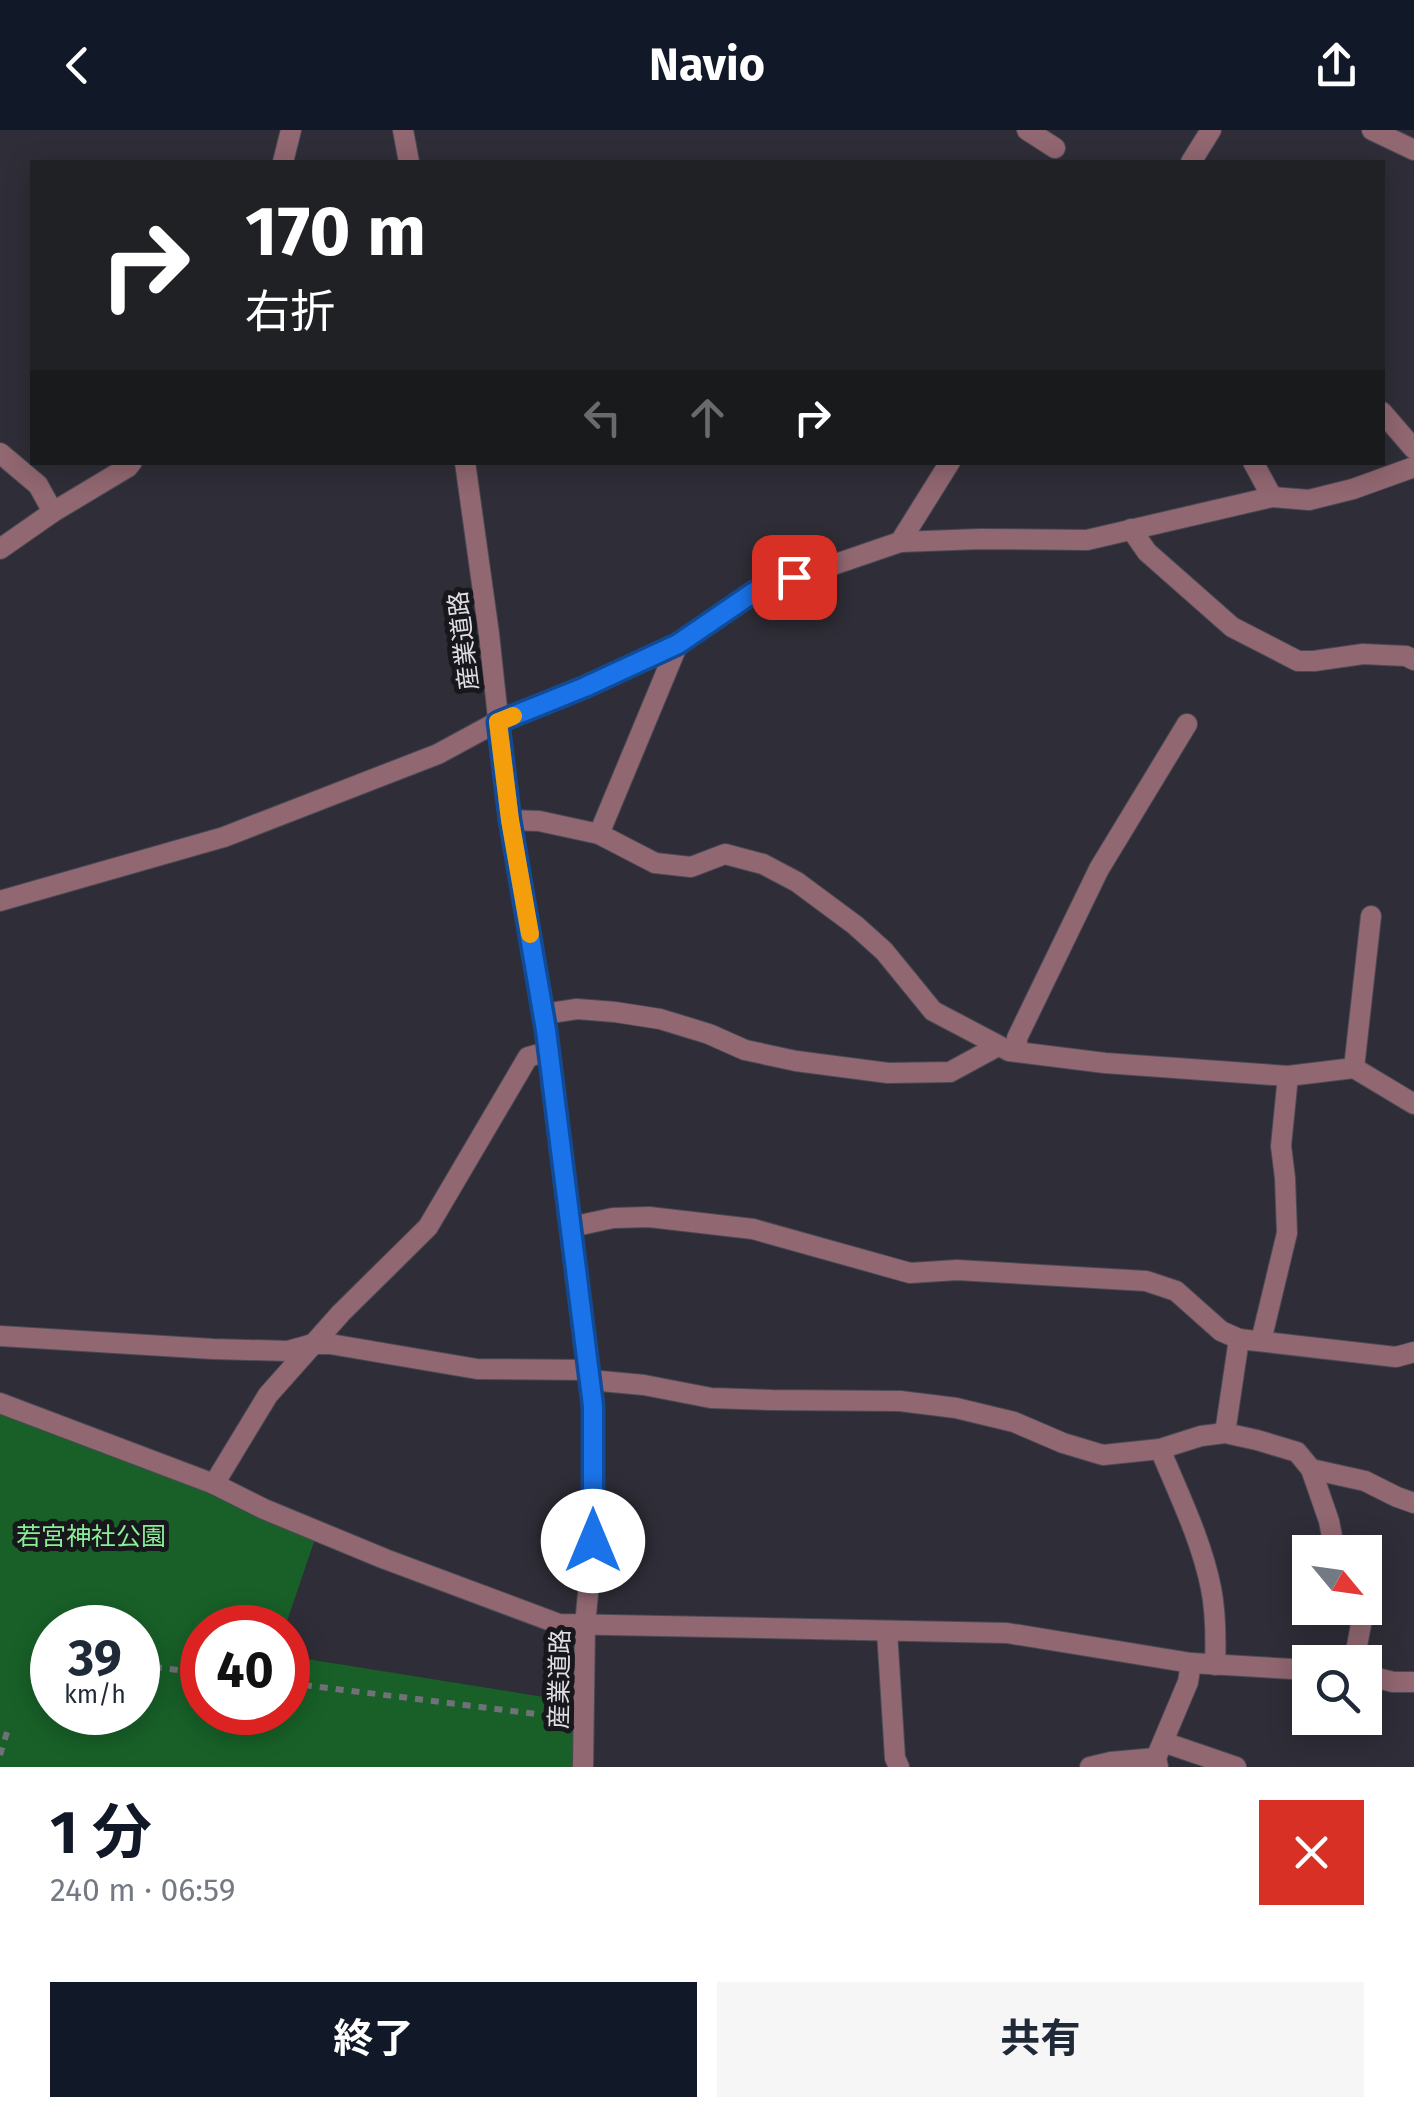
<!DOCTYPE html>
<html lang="ja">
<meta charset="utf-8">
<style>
body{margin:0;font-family:"Fira Sans","Noto Sans JP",sans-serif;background:#f6f6f7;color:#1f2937;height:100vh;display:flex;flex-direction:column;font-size:38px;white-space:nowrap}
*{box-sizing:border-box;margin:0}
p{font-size:32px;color:#747a83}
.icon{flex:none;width:55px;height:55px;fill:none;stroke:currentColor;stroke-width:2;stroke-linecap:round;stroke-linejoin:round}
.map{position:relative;height:1637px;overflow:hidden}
.panel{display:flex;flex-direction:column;background:#fff;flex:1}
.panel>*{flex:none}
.hud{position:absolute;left:30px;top:30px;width:1355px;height:305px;border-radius:0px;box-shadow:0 5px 25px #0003;background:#202124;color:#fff;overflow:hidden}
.needle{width:65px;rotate:119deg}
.tools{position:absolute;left:1292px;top:1405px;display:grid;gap:20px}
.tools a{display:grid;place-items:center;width:90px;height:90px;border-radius:0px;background:#fff;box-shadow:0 5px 25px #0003;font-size:50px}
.speed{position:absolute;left:30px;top:1475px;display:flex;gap:20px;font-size:50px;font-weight:700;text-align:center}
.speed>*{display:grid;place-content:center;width:130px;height:130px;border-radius:50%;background:#fff;box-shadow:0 5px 25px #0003;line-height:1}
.speed small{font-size:25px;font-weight:400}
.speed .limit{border:15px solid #d22;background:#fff;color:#111}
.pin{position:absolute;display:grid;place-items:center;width:85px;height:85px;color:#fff;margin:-42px;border-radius:20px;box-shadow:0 5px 15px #0006}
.me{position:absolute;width:110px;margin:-55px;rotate:0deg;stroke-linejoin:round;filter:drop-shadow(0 0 8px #0008)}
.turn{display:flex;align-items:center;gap:35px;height:210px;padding:0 50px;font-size:45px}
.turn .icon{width:130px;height:130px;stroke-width:2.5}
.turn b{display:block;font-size:70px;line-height:85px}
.lanes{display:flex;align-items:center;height:95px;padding:0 50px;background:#0003;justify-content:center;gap:50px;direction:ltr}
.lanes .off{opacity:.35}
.round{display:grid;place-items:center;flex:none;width:105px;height:105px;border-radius:0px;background:#f6f6f7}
.headline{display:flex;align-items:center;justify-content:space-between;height:170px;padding:0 50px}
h1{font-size:60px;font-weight:700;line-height:75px;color:#111827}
.cta{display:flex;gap:20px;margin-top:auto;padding:20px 50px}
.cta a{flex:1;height:115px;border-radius:0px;background:#111827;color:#fff;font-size:40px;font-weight:700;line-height:115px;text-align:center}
.cta a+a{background:#f6f6f7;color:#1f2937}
header{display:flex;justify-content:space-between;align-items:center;height:130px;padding:0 50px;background:#111827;color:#fff;font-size:45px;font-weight:700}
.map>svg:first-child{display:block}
.green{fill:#186028;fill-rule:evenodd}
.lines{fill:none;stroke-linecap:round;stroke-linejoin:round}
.minor-casing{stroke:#4b4a54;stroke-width:22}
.tertiary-casing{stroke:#4b4a54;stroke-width:22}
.path{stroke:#717179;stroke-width:6;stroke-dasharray:8 8;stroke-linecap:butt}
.minor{stroke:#916771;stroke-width:20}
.tertiary{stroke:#916771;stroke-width:20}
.route-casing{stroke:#114b97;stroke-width:25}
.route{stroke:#1a73e8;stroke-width:18}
.slow{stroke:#f59e0b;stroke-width:18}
.labels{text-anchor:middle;stroke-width:10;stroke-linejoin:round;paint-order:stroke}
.street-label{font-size:25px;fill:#dedee4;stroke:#17171c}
.park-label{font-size:25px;fill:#88ed95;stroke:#17171c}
</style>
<header><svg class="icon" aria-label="back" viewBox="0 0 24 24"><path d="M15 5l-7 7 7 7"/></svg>Navio<svg class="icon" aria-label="share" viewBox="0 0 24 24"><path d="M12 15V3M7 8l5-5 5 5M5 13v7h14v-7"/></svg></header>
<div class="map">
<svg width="1414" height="1637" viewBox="0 0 1414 1637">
<rect width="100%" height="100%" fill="#2f2e38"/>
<path class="green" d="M0,1267L317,1403L285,1497L202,1498V1582H288V1526L575,1572V1637H0ZM52,1498H138V1582H52Z"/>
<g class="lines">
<defs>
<g id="minor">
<polyline points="1027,0 1055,18"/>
<polyline points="1372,0 1414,20"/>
<polyline points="283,32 291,0"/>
<polyline points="1191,32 1211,0"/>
<polyline points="1382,282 1414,319"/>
<polyline points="0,323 38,355 53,382"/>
<polyline points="1253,332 1272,367"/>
<polyline points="1131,399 1147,422 1232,497 1298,531 1314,531 1363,524 1406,526 1414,530"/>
<polyline points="900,412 980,409 1087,410 1272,367 1309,370 1353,359 1414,337"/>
<polyline points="0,419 53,382 128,337 132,332"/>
<polyline points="509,690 539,691 599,704 655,733 691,737 725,724 763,734 797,752 855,795 884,821 933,881 1009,921 1105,933 1288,946 1354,938 1414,974"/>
<polyline points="599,704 678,514"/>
<polyline points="0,771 224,707 438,624 497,592 585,557 678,514 754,462 900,412 950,332"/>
<polyline points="544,884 577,879 615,882 660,889 709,904 745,920 796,931 888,943 950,942 998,916"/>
<polyline points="1017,922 1017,908 1099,739 1187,594"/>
<polyline points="1354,938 1371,786"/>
<polyline points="571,1097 613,1088 649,1087 753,1099 910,1143 957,1140 1146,1151 1176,1161 1221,1201 1239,1209"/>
<polyline points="0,1206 213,1219 288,1221 313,1214 330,1214 477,1239 589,1240"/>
<polyline points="1261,1211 1287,1103 1285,1048 1281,1016 1288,946"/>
<polyline points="590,1250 644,1255 711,1268 772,1270 900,1271 956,1278 1014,1292 1063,1313 1103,1325 1160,1319 1201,1306 1225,1303 1257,1310 1297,1322 1311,1339 1365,1351 1397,1367 1414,1373"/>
<polyline points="0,1273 214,1354 264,1379 385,1429 559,1494 1007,1503 1191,1533 1310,1540"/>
<polyline points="1225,1303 1239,1209 1396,1227 1414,1222"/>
<path d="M1160,1319C1179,1365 1201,1409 1211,1458C1216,1483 1216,1509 1215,1535"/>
<polyline points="1311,1339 1329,1391 1335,1422"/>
<polyline points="214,1354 268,1265 341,1183 428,1097 528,927 549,921"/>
<polyline points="887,1501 895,1628 899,1637"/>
<polyline points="1354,1532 1362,1489 1356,1478"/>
<polyline points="1365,1545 1393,1552 1414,1552"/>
<polyline points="1163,1612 1236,1637"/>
<polyline points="1090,1637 1111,1632 1156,1628"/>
<polyline points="1158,1637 1156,1628 1188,1552 1191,1533"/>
</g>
<g id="tertiary">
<polyline points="403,0 409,32"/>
<polyline points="465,332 489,504 509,690 547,899 593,1276 593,1411 585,1495 583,1637"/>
</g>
</defs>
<use href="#minor" class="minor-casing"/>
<use href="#tertiary" class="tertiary-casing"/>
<g class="path">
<polyline points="42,1524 52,1525"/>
<polyline points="138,1535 202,1543"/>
<polyline points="288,1553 561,1587"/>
<polyline points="0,1625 8,1599"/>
</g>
<use href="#minor" class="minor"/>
<use href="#tertiary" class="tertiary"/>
</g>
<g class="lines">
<defs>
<polyline id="route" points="593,1411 593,1276 546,900 510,690 498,592 585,557 678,514 754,462 794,447"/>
</defs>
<use href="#route" class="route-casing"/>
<use href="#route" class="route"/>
<polyline class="slow" points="513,586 498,592 510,690 530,804"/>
</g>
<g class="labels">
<g class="street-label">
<text transform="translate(463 511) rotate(-97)" y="9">産業道路</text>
<text transform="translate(559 1549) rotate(-89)" y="9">産業道路</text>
</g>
<g class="park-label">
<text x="91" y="1415">若宮神社公園</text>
</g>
</g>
</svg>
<div class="tools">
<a><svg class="needle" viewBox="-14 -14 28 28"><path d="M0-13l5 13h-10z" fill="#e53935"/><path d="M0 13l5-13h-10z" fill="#747a83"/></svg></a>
<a><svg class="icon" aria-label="search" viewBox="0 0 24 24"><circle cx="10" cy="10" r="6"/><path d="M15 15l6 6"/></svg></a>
</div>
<div class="speed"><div>39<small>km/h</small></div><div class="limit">40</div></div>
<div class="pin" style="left:794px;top:447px;background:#d93025"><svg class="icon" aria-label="arrive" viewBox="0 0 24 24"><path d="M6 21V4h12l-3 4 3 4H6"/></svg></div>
<svg class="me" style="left:593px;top:1411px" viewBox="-20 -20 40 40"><circle r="19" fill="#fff"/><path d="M0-13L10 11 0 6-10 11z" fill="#1a73e8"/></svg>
<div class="hud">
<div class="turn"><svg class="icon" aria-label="right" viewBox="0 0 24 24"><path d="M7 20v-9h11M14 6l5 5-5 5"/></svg><div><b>170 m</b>右折</div></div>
<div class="lanes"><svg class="icon off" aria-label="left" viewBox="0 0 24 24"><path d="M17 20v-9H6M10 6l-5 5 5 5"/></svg><svg class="icon off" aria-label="ahead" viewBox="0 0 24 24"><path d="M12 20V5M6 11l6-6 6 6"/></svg><svg class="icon" aria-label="right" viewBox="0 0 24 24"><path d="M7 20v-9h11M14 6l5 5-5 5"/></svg></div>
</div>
</div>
<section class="panel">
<div class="headline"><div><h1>1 分</h1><p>240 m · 06:59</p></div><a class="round" style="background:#d93025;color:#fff"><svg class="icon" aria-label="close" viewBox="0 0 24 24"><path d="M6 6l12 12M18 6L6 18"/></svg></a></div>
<div class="cta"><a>終了</a><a>共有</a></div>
</section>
